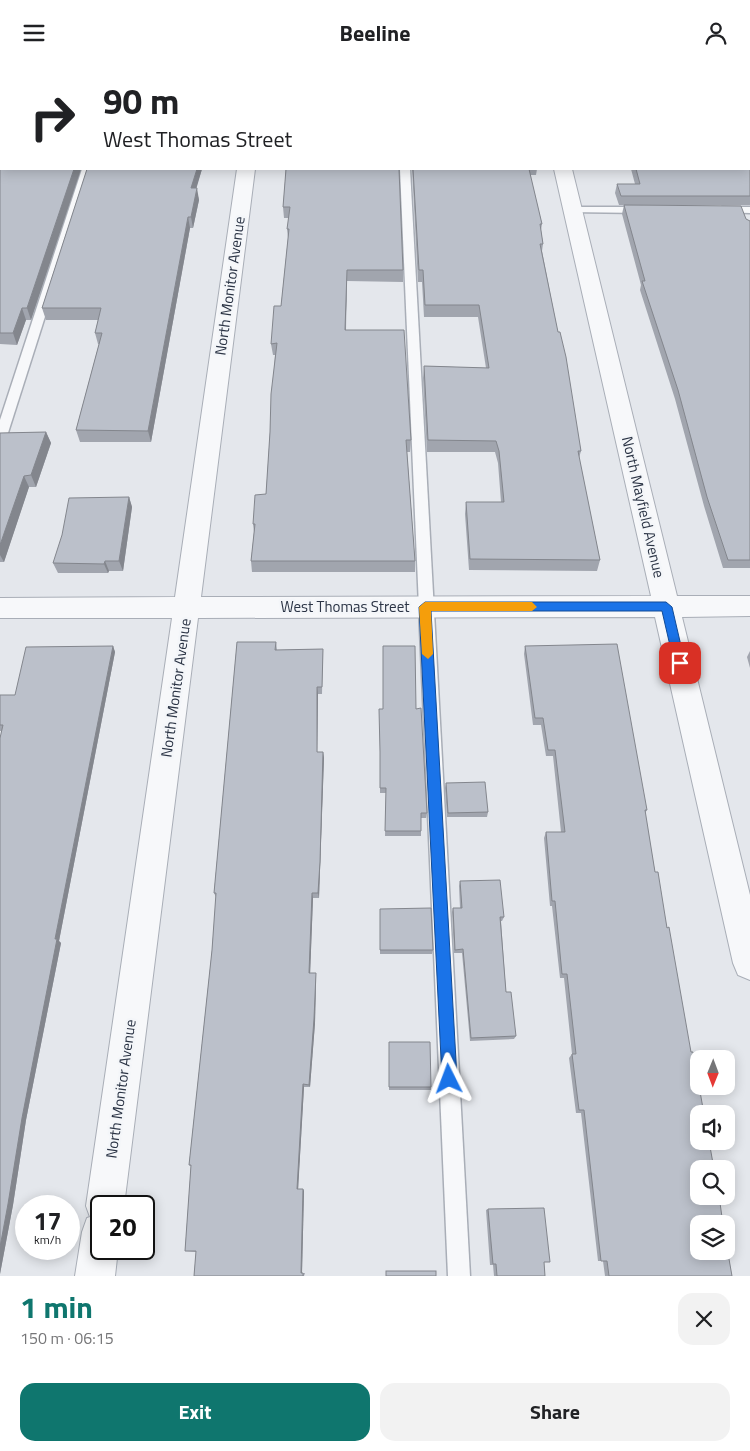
<!DOCTYPE html>
<meta charset="utf-8">
<style>
body{margin:0;font-family:"Titillium Web",sans-serif;background:#f2f2f2;color:#202124;height:100vh;display:flex;flex-direction:column;font-size:19px;white-space:nowrap}
*{box-sizing:border-box;margin:0}
p{font-size:16px;color:#757577}
.icon{flex:none;width:28px;height:28px;fill:none;stroke:currentColor;stroke-width:2;stroke-linecap:round;stroke-linejoin:round}
.map{position:relative;height:1211px;overflow:hidden}
.side{display:flex;flex-direction:column;background:#fff;flex:1}
.side>*{flex:none}
.banner{position:absolute;left:0px;top:0px;width:750px;height:105px;box-shadow:0 2px 12px #0003;background:#fff;color:#202124;overflow:hidden}
.needle{width:32px;rotate:181deg}
.buttons{position:absolute;left:690px;top:985px;display:grid;gap:10px}
.buttons a{display:grid;place-items:center;width:45px;height:45px;border-radius:10px;background:#fff;box-shadow:0 2px 12px #0003;font-size:25px}
.speed{position:absolute;left:15px;top:1130px;display:flex;gap:10px;font-size:25px;font-weight:700;text-align:center}
.speed>*{display:grid;place-content:center;width:65px;height:65px;border-radius:50%;background:#fff;box-shadow:0 2px 12px #0003;line-height:1}
.speed small{font-size:12px;font-weight:400}
.speed .limit{border:2px solid #111;border-radius:8px;background:#fff;color:#111}
.pin{position:absolute;display:grid;place-items:center;width:42px;height:42px;color:#fff;margin:-21px;border-radius:10px;box-shadow:0 2px 8px #0006}
.me{position:absolute;width:55px;margin:-28px;rotate:357deg;stroke-linejoin:round;filter:drop-shadow(0 0 4px #0008)}
.turn{display:flex;align-items:center;gap:18px;height:105px;padding:0 20px;font-size:22px}
.turn .icon{width:65px;height:65px;stroke-width:2.5}
.turn b{display:block;font-size:35px;line-height:42px}
.round{display:grid;place-items:center;flex:none;width:52px;height:52px;border-radius:15px;background:#f2f2f2}
.headline{display:flex;align-items:center;justify-content:space-between;height:85px;padding:0 20px}
h1{font-size:30px;font-weight:700;line-height:38px;color:#0f766e}
.cta{display:flex;gap:10px;margin-top:auto;padding:10px 20px}
.cta a{flex:1;height:58px;border-radius:15px;background:#0f766e;color:#fff;font-size:20px;font-weight:700;line-height:58px;text-align:center}
.cta a+a{background:#f2f2f2;color:#202124}
header{display:flex;justify-content:space-between;align-items:center;height:65px;padding:0 20px;background:#fff;font-size:22px;font-weight:700}
.map>svg:first-child{display:block}
.lines{fill:none;stroke-linecap:round;stroke-linejoin:round}
.lane-casing{stroke:#a9aeb7;stroke-width:3}
.street-casing{stroke:#a9aeb7;stroke-width:2}
.secondary-casing{stroke:#a9aeb7;stroke-width:2}
.lane{fill:#f7f8fa;fill-rule:evenodd}
.street{fill:#f7f8fa;fill-rule:evenodd}
.secondary{fill:#fff;fill-rule:evenodd}
.wall{fill:#a1a5ae}
.shaded-wall{fill:#83868d}
.building{fill:#bbc0ca;stroke:#83868d}
.route{fill:#1a73e8;stroke:#114b97}
.slow{fill:#f59e0b}
.labels{text-anchor:middle;stroke-width:5;stroke-linejoin:round;paint-order:stroke}
.street-label{font-size:15px;fill:#2b3445;stroke:#f4f6f9}
</style>
<header><svg class="icon" aria-label="menu" viewBox="0 0 24 24"><path d="M4 6h16M4 12h16M4 18h16"/></svg>Beeline<svg class="icon" aria-label="person" viewBox="0 0 24 24"><circle cx="12" cy="8" r="4"/><path d="M4 21q1-7 8-7t8 7"/></svg></header>
<div class="map">
<svg width="750" height="1211" viewBox="0 0 750 1211">
<rect width="100%" height="100%" fill="#e4e7ec"/>
<g class="lines">
<defs>
<g id="lane">
<polygon points="82,104 92,104 6,374 0,378 0,355"/>
<polygon points="400,104 410,104 470,1211 448,1211"/>
<polygon points="573,142 642,142 647,145 642,148 569,147 568,145"/>
<polygon points="722,142 750,142 750,148 718,147 717,145"/>
</g>
<g id="street">
<polygon points="439,0 455,0 455,1 440,1"/>
<polygon points="237,104 255,104 201,532 651,531 554,104 572,104 677,531 750,531 750,551 682,552 750,830 750,915 738,910 733,898 655,552 198,553 124,1141 101,1141 101,1184 118,1184 115,1211 75,1211 82,1167 87,1153 90,1152 86,1141 172,553 0,553 0,533 175,532"/>
</g>
<rect id="secondary" x="749" y="57" width="1" height="10"/>
</defs>
<use href="#lane" class="lane-casing"/>
<use href="#street" class="street-casing"/>
<use href="#secondary" class="secondary-casing"/>
<use href="#lane" class="lane"/>
<use href="#street" class="street"/>
<use href="#secondary" class="secondary"/>
</g>
<g class="wall">
<polygon points="9,0 417,0 417,1 1,1 1,104 81,104 31,255 26,255 17,280 0,279 0,1"/>
<polygon points="477,0 750,0 750,35 749,35 749,1 477,1"/>
<polygon points="750,77 750,140 619,140 615,128 617,119 635,119 631,104 749,104"/>
<polygon points="87,104 202,104 196,123 199,135 193,163 190,163 151,377 80,377 76,365 99,279 98,279 95,268 98,255 46,255 42,243"/>
<polygon points="286,104 403,205 403,217 347,216 346,265 411,375 410,387 407,387 415,496 415,507 252,507 251,496 254,467 253,459 266,429 275,290 273,290 271,279 281,241 288,173 287,164 289,153 284,153 283,142"/>
<polygon points="411,104 537,104 536,110 530,110 542,159 541,165 543,179 542,186 581,386 579,393 600,495 597,506 469,505 465,449 466,437 501,437 498,398 495,387 427,387 423,313 424,301 486,303 478,252 424,252 422,217 418,217 412,104"/>
<polygon points="624,140 746,154 750,156 750,503 723,503 704,441 675,334 640,225 641,220 622,149"/>
<polygon points="46,367 51,378 36,422 29,422 4,497 0,497 0,368"/>
<polygon points="129,432 132,442 123,506 109,506 108,508 58,508 53,498"/>
<polygon points="237,577 276,577 277,585 323,584 322,629 318,629 317,687 323,687 324,693 320,802 319,833 313,833 310,908 316,908 316,913 315,958 310,1022 304,1022 298,1124 303,1124 304,1126 302,1208 305,1208 304,1211 194,1211 196,1187 185,1186 191,1101 189,1100 212,885 216,832 214,828"/>
<polygon points="113,581 115,587 59,876 61,878 26,1055 13,1140 0,1209 0,673 2,666 0,666 0,630 15,630"/>
<polygon points="525,581 647,745 645,748 655,807 667,863 732,1211 605,1211 603,1196 598,1196 581,1048 576,1048 569,993 572,989 564,913 560,913 552,841 550,841 544,773 546,767 561,767 553,691 546,691 541,660 533,660 524,589"/>
<polygon points="750,586 750,603 747,592"/>
<polygon points="416,644 427,748 426,753 421,753 421,771 385,771 386,728 380,728 380,693"/>
<polygon points="446,718 488,747 487,752 447,752 445,723"/>
<polygon points="460,816 504,852 502,856 501,856 506,927 516,971 514,974 470,976 462,888 454,888 452,847 453,843 460,843 459,821"/>
<polygon points="380,844 433,885 432,889 380,889"/>
<polygon points="389,977 431,1022 431,1025 389,1025"/>
<polygon points="488,1144 550,1197 544,1197 545,1211 494,1211 493,1200 490,1200 486,1145"/>
</g>
<g class="shaded-wall">
<polygon points="74,104 81,104 31,255 27,243"/>
<polygon points="197,104 202,104 193,135 191,123"/>
<polygon points="197,123 199,135 193,163 191,152"/>
<polygon points="188,152 190,163 151,377 148,366"/>
<polygon points="347,205 347,216 345,277 345,265"/>
<polygon points="22,243 26,255 17,280 13,268"/>
<polygon points="46,367 51,378 36,422 31,410"/>
<polygon points="24,411 29,422 4,497 0,490 0,480"/>
<polygon points="129,432 132,442 123,506 119,496"/>
<polygon points="105,496 109,506 108,508 104,499"/>
<polygon points="113,581 115,587 59,876 61,878 26,1055 13,1140 0,1209 0,1182 22,1053 55,874"/>
<polygon points="317,622 318,629 317,693"/>
<polygon points="323,687 324,693 319,833 318,828"/>
<polygon points="312,828 313,833 310,912 309,908"/>
<polygon points="316,908 316,913 315,958 310,1022 309,1020"/>
<polygon points="303,1019 304,1022 298,1126 297,1124"/>
<polygon points="303,1124 304,1126 302,1208 301,1208"/>
</g>
<g class="building">
<polygon points="9,0 414,0 414,1 1,1 1,27 0,27 0,1"/>
<polygon points="480,0 750,0 750,23 749,23 749,1 480,1"/>
<polygon points="1,28 1,104 74,104 27,243 22,243 13,268 0,268 0,30"/>
<polygon points="749,77 750,77 750,131 621,131 617,119 640,119 636,104 749,104"/>
<polygon points="87,104 197,104 191,123 197,123 191,152 188,152 148,366 76,365 102,268 95,268 101,243 42,243"/>
<polygon points="286,104 399,104 403,205 347,205 345,265 404,265 411,375 406,375 415,496 251,496 255,459 253,459 255,430 266,429 270,367 271,329 277,278 271,279 274,241 281,241 289,164 287,164 290,142 283,142"/>
<polygon points="413,104 529,104 542,159 540,159 543,179 540,179 558,267 560,267 566,292 581,386 578,386 600,495 470,494 466,437 504,437 499,386 496,376 428,375 424,301 489,303 479,240 425,240 423,205 419,205"/>
<polygon points="624,140 741,141 746,154 750,156 750,495 728,495 707,432 678,325 642,216 645,216"/>
<polygon points="46,367 31,410 24,411 0,480 0,368"/>
<polygon points="129,432 119,496 105,496 104,499 53,498 62,470 69,433"/>
<polygon points="237,577 276,577 275,585 323,584 322,622 317,622 317,687 323,687 320,797 318,828 312,828 309,908 316,908 314,954 309,1020 303,1019 297,1124 303,1124 301,1208 303,1208 303,1211 194,1211 196,1186 185,1186 191,1100 189,1100 212,885 216,828 214,828"/>
<polygon points="617,579 647,745 645,745 655,807 658,807 667,863 669,862 691,987 693,987 704,1049 699,1049 699,1076 709,1076 714,1104 699,1104 699,1131 719,1131 723,1159 699,1159 699,1186 726,1186 726,1177 732,1211 609,1211 607,1196 601,1196 584,1045 579,1045 572,989 576,989 567,909 562,909 555,836 552,836 546,767 565,767 555,685 548,685 543,653 535,653 525,581"/>
<polygon points="113,581 55,874 57,874 22,1053 8,1139 0,1182 0,673 3,660 0,660 0,630 15,630 26,582"/>
<polygon points="383,581 415,581 416,644 421,643 427,748 421,748 421,766 385,766 386,723 380,723 380,687 379,644 383,644"/>
<polygon points="485,717 488,747 448,748 446,718"/>
<polygon points="500,815 504,852 500,852 506,927 511,927 516,971 471,973 463,884 455,885 453,843 462,843 460,816"/>
<polygon points="431,843 433,885 380,885 380,844"/>
<polygon points="389,977 430,977 431,1022 389,1022"/>
<polygon points="544,1143 550,1197 544,1197 545,1211 497,1211 496,1199 493,1199 488,1144"/>
<rect x="386" y="1206" width="50" height="5"/>
</g>
<polygon class="route" points="425,537 666,537 672,542 685,598 680,603 674,598 662,546 431,546 457,1014 455,1019 449,1022 444,1019 442,1014 419,542"/>
<polygon class="slow" points="425,537 532,537 537,542 532,546 431,546 433,589 428,594 422,589 419,542"/>
<g class="labels">
<g class="street-label">
<text transform="translate(230 221) rotate(-82)" y="5">North Monitor Avenue</text>
<text transform="translate(643 442) rotate(77)" y="5">North Mayfield Avenue</text>
<text x="345" y="547">West Thomas Street</text>
<text transform="translate(176 623) rotate(-82)" y="5">North Monitor Avenue</text>
<text transform="translate(121 1024) rotate(-82)" y="5">North Monitor Avenue</text>
</g>
</g>
</svg>
<div class="buttons">
<a><svg class="needle" viewBox="-14 -14 28 28"><path d="M0-13l5 13h-10z" fill="#e53935"/><path d="M0 13l5-13h-10z" fill="#757577"/></svg></a>
<a><svg class="icon" aria-label="sound" viewBox="0 0 24 24"><path d="M4 9h4l5-4v14l-5-4H4zM17 9q2 3 0 6"/></svg></a>
<a><svg class="icon" aria-label="search" viewBox="0 0 24 24"><circle cx="10" cy="10" r="6"/><path d="M15 15l6 6"/></svg></a>
<a><svg class="icon" aria-label="layers" viewBox="0 0 24 24"><path d="M12 4l9 5-9 5-9-5zM3 14l9 5 9-5"/></svg></a>
</div>
<div class="speed"><div>17<small>km/h</small></div><div class="limit">20</div></div>
<div class="pin" style="left:680px;top:598px;background:#d93025"><svg class="icon" aria-label="arrive" viewBox="0 0 24 24"><path d="M6 21V4h12l-3 4 3 4H6"/></svg></div>
<svg class="me" style="left:449px;top:1014px" viewBox="-20 -20 40 40"><path d="M0-17L14 15 0 8-14 15z" fill="#1a73e8" stroke="#fff" stroke-width="4"/></svg>
<div class="banner">
<div class="turn"><svg class="icon" aria-label="right" viewBox="0 0 24 24"><path d="M7 20v-9h11M14 6l5 5-5 5"/></svg><div><b>90 m</b>West Thomas Street</div></div>
</div>
</div>
<section class="side">
<div class="headline"><div><h1>1 min</h1><p>150 m · 06:15</p></div><a class="round"><svg class="icon" aria-label="close" viewBox="0 0 24 24"><path d="M6 6l12 12M18 6L6 18"/></svg></a></div>
<div class="cta"><a>Exit</a><a>Share</a></div>
</section>
